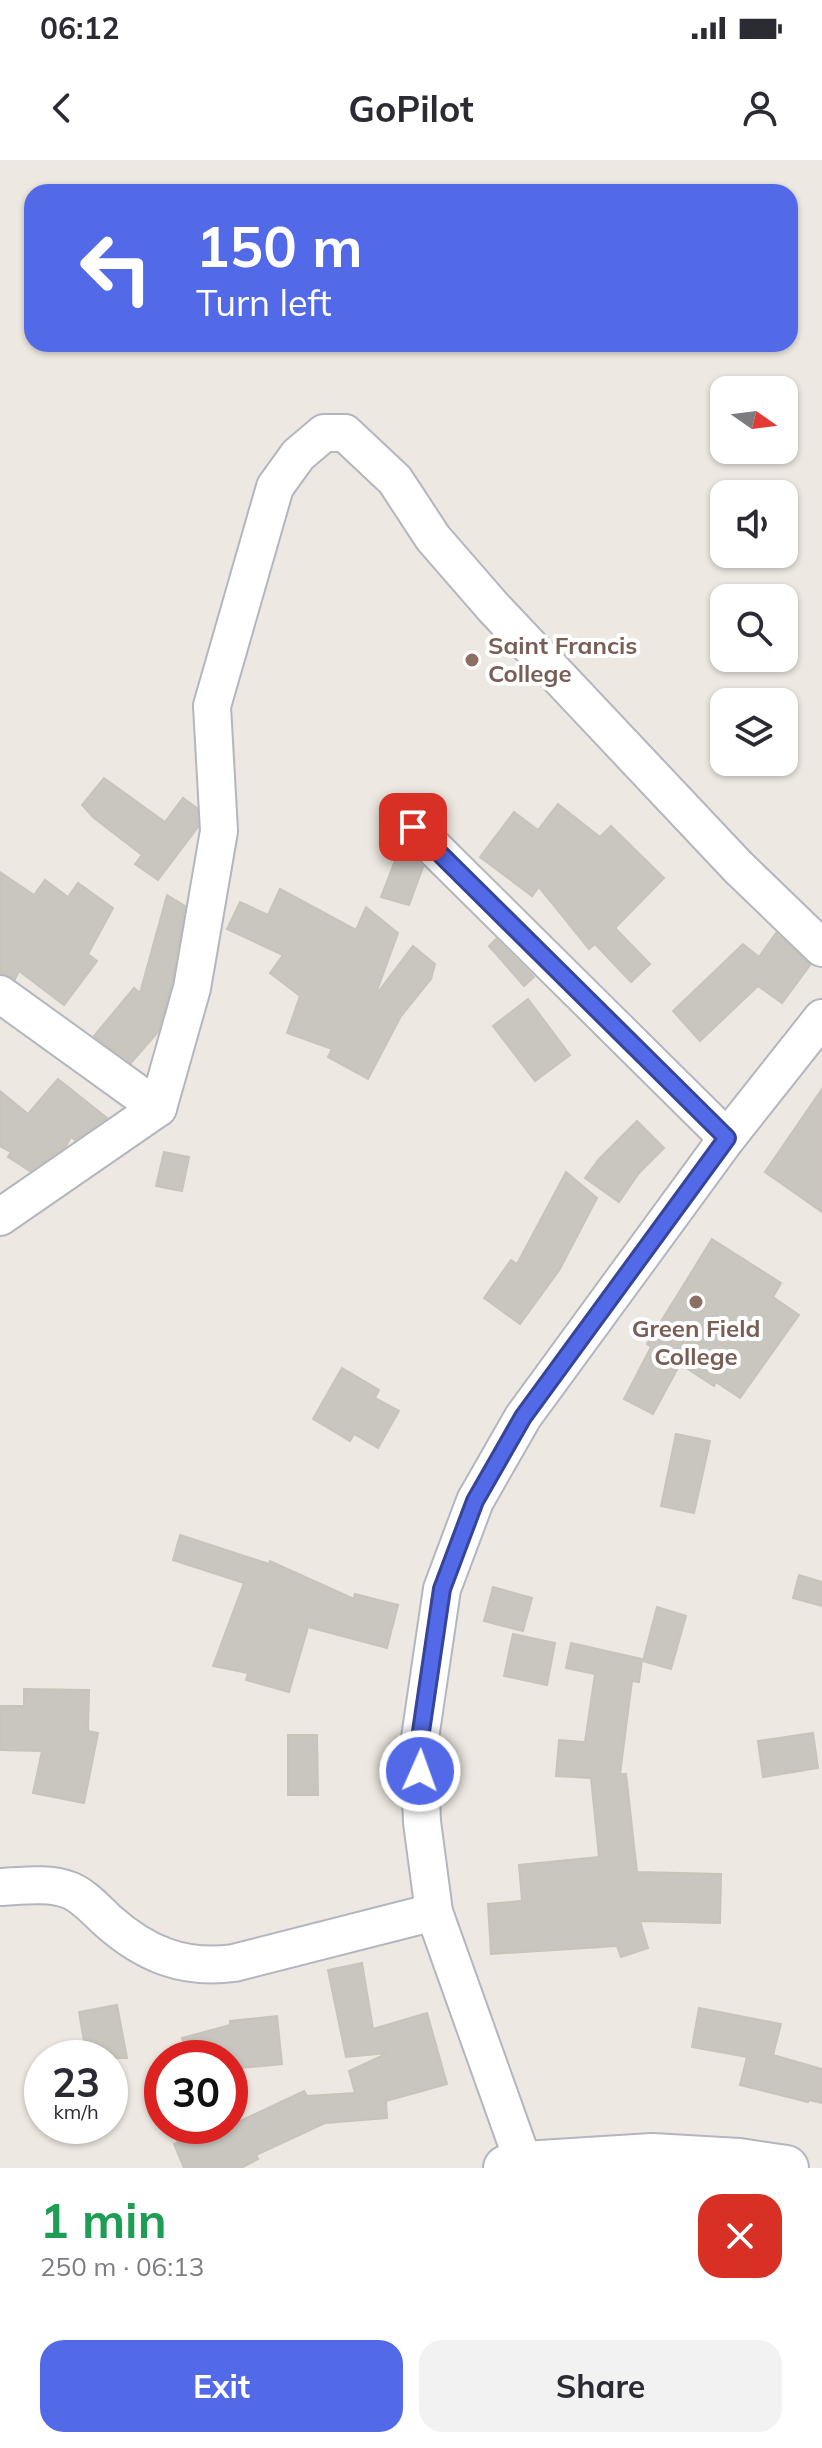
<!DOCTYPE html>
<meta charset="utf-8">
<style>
body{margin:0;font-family:Mulish,sans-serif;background:#f2f2f3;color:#2b2b33;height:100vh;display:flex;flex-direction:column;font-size:30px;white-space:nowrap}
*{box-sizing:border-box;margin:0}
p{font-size:26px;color:#7c7c81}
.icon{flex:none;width:44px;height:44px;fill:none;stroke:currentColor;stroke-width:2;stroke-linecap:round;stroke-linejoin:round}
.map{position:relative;height:2008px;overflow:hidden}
.panel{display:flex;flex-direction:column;background:#fff;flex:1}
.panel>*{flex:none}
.banner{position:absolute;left:24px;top:24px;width:774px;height:168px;border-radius:24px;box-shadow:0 2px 6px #0004;background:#536ae8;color:#fff;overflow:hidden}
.needle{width:52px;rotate:104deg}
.tools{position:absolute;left:710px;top:216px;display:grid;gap:16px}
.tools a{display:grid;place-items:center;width:88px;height:88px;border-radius:16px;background:#fff;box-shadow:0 2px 6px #0004;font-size:40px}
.speed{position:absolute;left:24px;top:1880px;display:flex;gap:16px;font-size:40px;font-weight:700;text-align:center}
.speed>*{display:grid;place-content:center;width:104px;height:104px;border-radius:50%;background:#fff;box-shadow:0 2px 6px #0004;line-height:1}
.speed small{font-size:20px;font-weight:400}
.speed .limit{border:12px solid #d22;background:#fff;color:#111}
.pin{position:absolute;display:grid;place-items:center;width:68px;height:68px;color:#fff;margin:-34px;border-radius:16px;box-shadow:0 4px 12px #0006}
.me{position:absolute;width:88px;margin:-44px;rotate:2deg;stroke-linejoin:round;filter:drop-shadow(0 0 6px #0008)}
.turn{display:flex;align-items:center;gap:28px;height:168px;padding:0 40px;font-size:36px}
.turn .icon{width:104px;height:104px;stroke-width:2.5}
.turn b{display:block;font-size:56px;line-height:68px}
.round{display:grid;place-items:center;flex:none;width:84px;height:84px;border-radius:24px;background:#f2f2f3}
.headline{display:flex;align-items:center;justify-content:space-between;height:136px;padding:0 40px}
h1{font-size:48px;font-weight:700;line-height:60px;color:#1e9e55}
.action{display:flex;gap:16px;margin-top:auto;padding:16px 40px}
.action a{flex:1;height:92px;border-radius:24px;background:#536ae8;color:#fff;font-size:32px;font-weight:700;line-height:92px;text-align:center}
.action a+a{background:#f2f2f3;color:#2b2b33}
.status{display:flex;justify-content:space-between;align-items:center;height:56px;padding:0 40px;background:#fff;direction:ltr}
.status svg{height:22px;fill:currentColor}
header{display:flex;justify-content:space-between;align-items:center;height:104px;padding:0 40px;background:#fff;font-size:36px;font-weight:700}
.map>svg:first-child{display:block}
.building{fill:#c9c6bf;stroke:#c8c4ba;stroke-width:2}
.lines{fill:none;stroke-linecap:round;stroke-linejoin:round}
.street-casing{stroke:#b4b6bf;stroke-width:40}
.secondary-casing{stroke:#b4b6bf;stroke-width:48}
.street{stroke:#fff;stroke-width:36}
.secondary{stroke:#fff;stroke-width:44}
.route-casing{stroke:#364597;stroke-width:20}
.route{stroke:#536ae8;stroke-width:14}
.education-dot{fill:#8d6e63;stroke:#fff;stroke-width:3}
.labels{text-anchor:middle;stroke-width:8;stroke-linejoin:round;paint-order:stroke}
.education-label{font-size:24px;font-weight:bold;fill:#785e54;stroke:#fff;text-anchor:start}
</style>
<div class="status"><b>06:12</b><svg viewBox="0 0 49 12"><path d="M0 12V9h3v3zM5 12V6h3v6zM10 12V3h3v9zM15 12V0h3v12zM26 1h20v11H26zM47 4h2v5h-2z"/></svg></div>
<header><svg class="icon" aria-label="back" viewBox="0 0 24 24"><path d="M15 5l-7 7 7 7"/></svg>GoPilot<svg class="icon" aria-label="person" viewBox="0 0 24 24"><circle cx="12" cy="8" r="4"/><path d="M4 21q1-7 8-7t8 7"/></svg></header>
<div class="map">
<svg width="822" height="2008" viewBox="0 0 822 2008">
<rect width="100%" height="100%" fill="#ede8e1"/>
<g class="building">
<polygon points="104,618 165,662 183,638 197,648 198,667 158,720 135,704 142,695 94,658 82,645"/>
<polygon points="558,644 600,677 611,666 664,718 615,768 650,804 631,822 595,784 589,789 539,727 532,736 480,697 514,652 538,670"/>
<polygon points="401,685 423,707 409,745 381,737"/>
<polygon points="0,712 34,735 45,720 68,737 78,723 113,748 88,794 97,801 64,845 19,811 15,819 0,813"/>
<polygon points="280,729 356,770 366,747 398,773 375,836 413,786 435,804 431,819 401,856 368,919 328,897 332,889 287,873 300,836 270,813 283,795 227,769 240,742 268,755"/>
<polygon points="167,735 185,746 172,823 158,872 131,903 94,876 134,828 140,833"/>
<polygon points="776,773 810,805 782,843 758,826 700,881 673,851 743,784 759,797"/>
<polygon points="496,779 534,817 524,826 489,786"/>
<polygon points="528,839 570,895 535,921 493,866"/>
<polygon points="58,919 107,958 75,980 71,977 66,986 30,1011 8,997 11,992 0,986 0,931 28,954"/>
<polygon points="822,929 822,1052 765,1012"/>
<polygon points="637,961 664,988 639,1013 619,1042 585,1018 599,999"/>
<polygon points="164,992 189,997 182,1031 156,1026"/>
<polygon points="566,1012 597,1038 560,1109 520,1164 484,1138 511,1100 517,1104"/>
<polygon points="712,1079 781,1123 773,1137 799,1155 740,1238 716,1222 714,1226 680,1204 653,1254 624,1239 651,1187 647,1184"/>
<polygon points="342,1208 379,1230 375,1238 399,1251 378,1288 354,1274 350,1281 313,1259"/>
<polygon points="676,1274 710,1281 694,1353 661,1346"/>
<polygon points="180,1375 269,1404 270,1401 354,1439 355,1434 398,1445 387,1488 308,1467 289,1532 246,1520 248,1513 213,1506 244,1423 173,1400"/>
<polygon points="799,1415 822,1422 822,1446 793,1438"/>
<polygon points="493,1427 532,1438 523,1471 484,1461"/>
<polygon points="657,1447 686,1456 671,1509 643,1501"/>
<polygon points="513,1474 555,1483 547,1525 504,1516"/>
<polygon points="571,1483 642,1499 639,1522 632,1521 620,1614 626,1614 637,1712 721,1714 720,1763 640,1761 648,1788 621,1797 617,1786 491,1794 488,1744 522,1741 519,1705 599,1697 591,1618 556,1616 559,1580 585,1582 595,1514 566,1508"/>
<polygon points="24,1529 89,1530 88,1571 98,1573 84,1643 33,1633 42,1591 0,1590 0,1546 24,1546"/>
<polygon points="813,1573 818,1608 763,1617 758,1581"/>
<polygon points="288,1575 317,1575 318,1635 288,1635"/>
<polygon points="362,1803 373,1869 427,1853 447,1924 386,1941 387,1958 325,1963 256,1995 258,1999 241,2008 184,2008 174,1984 178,1983 172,1966 230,1966 304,1931 307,1936 355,1933 349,1911 388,1893 346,1897 328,1810"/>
<polygon points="117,1845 127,1898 87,1898 79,1852"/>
<polygon points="699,1848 781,1864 773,1895 822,1909 822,1943 809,1940 808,1942 740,1925 747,1897 692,1887"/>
<polygon points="277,1856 282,1904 230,1909 230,1898 188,1898 182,1878 230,1865 230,1861"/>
</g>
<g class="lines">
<defs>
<g id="street">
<polyline points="413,667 727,978"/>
<polyline points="0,834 158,948"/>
<polyline points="0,1057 158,948 192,828 219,671 212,546 275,327 298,295 324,273 345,273 395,320 433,378 493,447 738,707 822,788"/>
<path d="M0,1727C21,1726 49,1722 69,1730C83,1735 97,1751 108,1761C145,1794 184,1810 234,1803L434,1752"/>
<polyline points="524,2004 434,1752 422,1662 419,1585 442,1429 475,1341 523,1257 727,978 822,858"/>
</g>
<polyline id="secondary" points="506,2008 524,2004 652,1996 739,2001 786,2008"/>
</defs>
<use href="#street" class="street-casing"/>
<use href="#secondary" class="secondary-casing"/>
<use href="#street" class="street"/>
<use href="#secondary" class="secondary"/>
</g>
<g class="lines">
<defs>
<polyline id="route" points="413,667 727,978 523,1257 475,1341 442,1429 419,1585 420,1611"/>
</defs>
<use href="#route" class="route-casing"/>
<use href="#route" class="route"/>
</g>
<g class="education-dot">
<circle cx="472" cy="500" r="8"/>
<circle cx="696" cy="1142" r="8"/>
</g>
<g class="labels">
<g class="education-label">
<text x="488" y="494">Saint Francis<tspan x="488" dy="28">College</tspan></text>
<text x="696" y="1177" text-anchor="middle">Green Field<tspan x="696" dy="28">College</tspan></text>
</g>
</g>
</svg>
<div class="tools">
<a><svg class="needle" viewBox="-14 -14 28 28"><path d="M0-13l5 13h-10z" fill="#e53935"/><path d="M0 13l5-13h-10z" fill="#7c7c81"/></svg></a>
<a><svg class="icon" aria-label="sound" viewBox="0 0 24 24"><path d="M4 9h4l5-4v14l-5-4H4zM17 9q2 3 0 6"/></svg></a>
<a><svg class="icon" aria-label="search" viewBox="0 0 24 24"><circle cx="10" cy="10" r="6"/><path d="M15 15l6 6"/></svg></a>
<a><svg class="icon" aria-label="layers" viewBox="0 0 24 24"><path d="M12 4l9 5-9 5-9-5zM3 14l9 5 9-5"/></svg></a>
</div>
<div class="speed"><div>23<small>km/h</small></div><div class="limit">30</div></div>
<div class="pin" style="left:413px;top:667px;background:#d93025"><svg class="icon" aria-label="arrive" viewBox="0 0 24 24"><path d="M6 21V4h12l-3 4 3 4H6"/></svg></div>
<svg class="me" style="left:420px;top:1611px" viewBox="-20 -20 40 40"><circle r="17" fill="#536ae8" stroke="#fff" stroke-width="3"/><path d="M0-11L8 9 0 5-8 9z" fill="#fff"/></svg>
<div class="banner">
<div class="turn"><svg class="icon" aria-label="left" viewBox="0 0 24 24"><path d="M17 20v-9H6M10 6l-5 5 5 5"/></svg><div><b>150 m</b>Turn left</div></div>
</div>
</div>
<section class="panel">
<div class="headline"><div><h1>1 min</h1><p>250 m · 06:13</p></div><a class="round" style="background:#d93025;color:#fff"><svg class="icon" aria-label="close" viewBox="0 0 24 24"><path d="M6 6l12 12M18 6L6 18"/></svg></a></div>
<div class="action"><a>Exit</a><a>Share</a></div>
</section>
